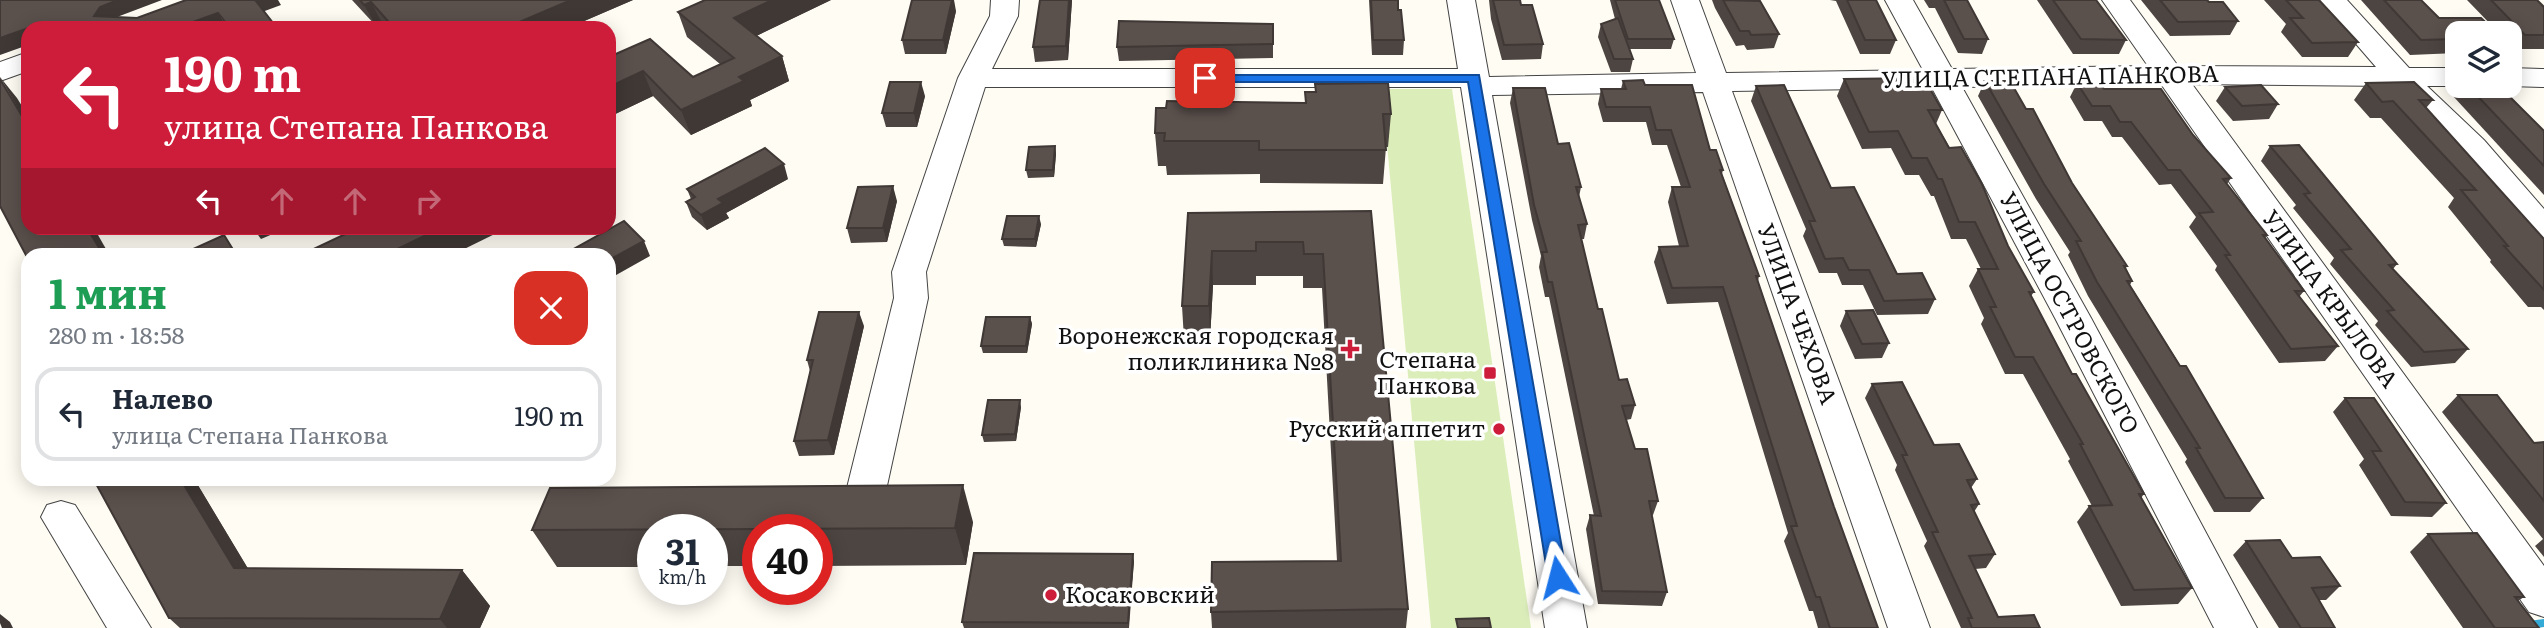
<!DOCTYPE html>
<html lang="ru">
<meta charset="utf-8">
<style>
body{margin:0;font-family:Literata,serif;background:#f2f2f3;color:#1f2937;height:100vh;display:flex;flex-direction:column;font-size:26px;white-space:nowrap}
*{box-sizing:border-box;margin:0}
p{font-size:23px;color:#747a83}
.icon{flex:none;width:38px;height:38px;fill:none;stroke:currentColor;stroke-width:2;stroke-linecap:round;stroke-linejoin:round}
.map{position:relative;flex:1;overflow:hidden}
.details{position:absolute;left:21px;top:248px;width:595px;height:238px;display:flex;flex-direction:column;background:#fff;border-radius:21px;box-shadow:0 4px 18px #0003}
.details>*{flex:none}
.top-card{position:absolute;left:21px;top:21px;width:595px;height:214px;border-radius:21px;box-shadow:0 4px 18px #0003;background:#cd1d3a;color:#fff;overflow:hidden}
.buttons{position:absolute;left:2445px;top:21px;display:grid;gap:14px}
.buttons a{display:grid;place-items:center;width:77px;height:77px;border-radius:14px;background:#fff;box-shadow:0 4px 18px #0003;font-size:35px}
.speed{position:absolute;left:637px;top:514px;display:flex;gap:14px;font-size:35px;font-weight:700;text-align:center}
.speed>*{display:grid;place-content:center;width:91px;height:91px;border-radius:50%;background:#fff;box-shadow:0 4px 18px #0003;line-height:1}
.speed small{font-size:18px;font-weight:400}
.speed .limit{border:10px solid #d22;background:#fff;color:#111}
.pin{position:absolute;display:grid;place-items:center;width:60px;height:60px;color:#fff;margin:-30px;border-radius:14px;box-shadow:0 4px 10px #0006}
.me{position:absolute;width:77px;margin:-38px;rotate:351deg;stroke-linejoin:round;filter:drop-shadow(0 0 5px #0008)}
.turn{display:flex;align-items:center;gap:24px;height:147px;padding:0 28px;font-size:32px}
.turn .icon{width:91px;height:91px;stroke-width:2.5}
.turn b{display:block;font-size:49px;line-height:60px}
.lanes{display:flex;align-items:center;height:66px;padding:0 28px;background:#0003;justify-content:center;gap:35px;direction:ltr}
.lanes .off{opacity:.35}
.round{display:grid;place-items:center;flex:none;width:74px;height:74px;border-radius:21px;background:#f2f2f3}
.overview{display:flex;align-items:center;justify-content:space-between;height:119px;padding:0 28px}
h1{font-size:42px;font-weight:700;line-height:52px;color:#1e9e55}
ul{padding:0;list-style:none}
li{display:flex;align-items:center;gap:21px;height:94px;margin:0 14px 10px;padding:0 14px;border:4px solid #e0e1e3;border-radius:21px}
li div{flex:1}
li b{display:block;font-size:26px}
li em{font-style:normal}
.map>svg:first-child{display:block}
.green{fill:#dbeeba}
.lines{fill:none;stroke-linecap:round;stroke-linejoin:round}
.stream{stroke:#36aad7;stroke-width:8}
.minor-casing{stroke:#444;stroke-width:2}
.minor{fill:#fff;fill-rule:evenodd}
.wall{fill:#4d4541}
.shaded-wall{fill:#3f3835}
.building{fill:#5a504c;stroke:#3f3835;stroke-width:2}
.route{fill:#1a73e8;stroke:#114b97;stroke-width:2}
.poi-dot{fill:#cd1d3a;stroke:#fff;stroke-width:2.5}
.labels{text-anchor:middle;stroke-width:7;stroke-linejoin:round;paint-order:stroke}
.street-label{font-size:23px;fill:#111;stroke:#fff}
.poi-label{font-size:23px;fill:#111;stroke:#fff;text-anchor:end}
</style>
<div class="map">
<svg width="2544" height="628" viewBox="0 0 2544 628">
<rect width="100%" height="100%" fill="#fffcf4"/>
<polygon class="green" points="1382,89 1452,89 1531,628 1431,628"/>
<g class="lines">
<polyline class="stream" points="2529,625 2544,623"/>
<defs>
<g id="minor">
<polygon points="991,0 1019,0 1018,16 992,69 1458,69 1447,0 1475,0 1489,77 1696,73 1671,0 1699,0 1726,73 1923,70 1885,0 1913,0 1952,69 2148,66 2102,0 2130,0 2178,66 2376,67 2318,0 2347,0 2409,68 2457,68 2458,86 2427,86 2484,140 2544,209 2544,242 2532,239 2462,154 2393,86 2192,84 2544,566 2544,617 2529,612 2161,84 1962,87 2091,318 2257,628 2214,628 2055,318 1932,88 1732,91 1930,628 1888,628 1703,92 1492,95 1587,628 1545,628 1461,87 985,87 926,272 928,298 883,504 877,515 863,520 849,515 843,504 894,298 892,272 958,78 990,16"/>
<polygon points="28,52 28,71 0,81 0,62"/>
<polygon points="2510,68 2544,69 2544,87 2509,86"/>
<polygon points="61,501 75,505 151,628 107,628 41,517 47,505"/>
</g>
</defs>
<use href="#minor" class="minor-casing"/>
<use href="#minor" class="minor"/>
</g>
<g class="wall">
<polygon points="352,0 633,0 568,28 386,28 383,25 377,27"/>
<polygon points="831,0 756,36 782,56 789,81 750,100 752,106 691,135 653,96 609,117 609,57 693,77 720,64 687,37 678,12"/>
<polygon points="1040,0 1072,0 1068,60 1035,62 1033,47"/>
<polygon points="1369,0 1398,0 1398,10 1404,40 1403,55 1372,55"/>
<polygon points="1489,0 1520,0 1521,5 1543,44 1541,59 1502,60 1491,19"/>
<polygon points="1610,0 1659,0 1674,39 1671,49 1630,49 1633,59 1630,72 1611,72 1598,37 1601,24 1615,19"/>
<polygon points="1712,0 1749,0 1779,34 1774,48 1747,50 1744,45 1736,46 1715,8"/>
<polygon points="1830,0 1876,0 1896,40 1890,54 1860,54 1836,1"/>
<polygon points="1924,0 1967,0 1988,39 1982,54 1958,53 1935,8 1929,8"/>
<polygon points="2037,0 2096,0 2126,40 2119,54 2073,54"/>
<polygon points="2141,0 2207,0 2209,2 2238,21 2230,35 2170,36"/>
<polygon points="2264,0 2319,0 2358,42 2348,57 2302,57 2281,32 2286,24"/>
<polygon points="2361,0 2421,0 2439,18 2457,33 2457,53 2410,55"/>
<polygon points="2467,0 2537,0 2544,7 2544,49 2514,49 2510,44 2510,33 2499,33"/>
<polygon points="956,11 946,54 905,54 902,40"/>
<polygon points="1273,24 1273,58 1119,61 1117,47"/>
<polygon points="1844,79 1942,110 1936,124 2008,246 2034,292 2031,296 2072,374 2144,494 2141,498 2192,588 2178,604 2121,606 2077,522 2089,506 2092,506 2068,461 2070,459 2023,374 2005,374 1981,324 1984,318 1969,286 1978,269 1981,269 1966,239 1951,239 1934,196 1931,196 1919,175 1905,175 1891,148 1862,149 1837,96"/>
<polygon points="1623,81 1645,85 1710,150 1723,170 1722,174 1759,276 1758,281 1834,507 1878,628 1818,628 1813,611 1809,611 1784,541 1788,533 1718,302 1667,304 1654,262 1659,247 1679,246 1668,202 1672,187 1681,187 1667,145 1652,145 1646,122 1603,122 1598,104 1601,89 1621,89"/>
<polygon points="1985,81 2026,109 2072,183 2127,266 2126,268 2132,281 2130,285 2263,498 2250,512 2214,512 2185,462 2187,459 2088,296 2068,255 2070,252 2036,199 1978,96"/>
<polygon points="2077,83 2104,89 2193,135 2231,178 2227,184 2267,235 2265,238 2304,291 2299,297 2338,346 2325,361 2279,363 2215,270 2217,266 2189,227 2196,217 2171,184 2159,185 2122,137 2112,137 2102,121 2084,121 2070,97"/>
<polygon points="2366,83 2433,100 2426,108 2544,239 2544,310 2541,307 2528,307 2490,262 2491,260 2448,207 2454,198 2381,118 2370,118 2354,100"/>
<polygon points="1315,84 1391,114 1388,147 1386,147 1383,184 1260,183 1260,174 1167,175 1166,166 1158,166 1155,133 1305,103 1305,92 1315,92"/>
<polygon points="1756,86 1831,188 1897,274 1935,299 1928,314 1877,315 1863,285 1842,285 1837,273 1819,273 1803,236 1806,229 1751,101"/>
<polygon points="2461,86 2499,86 2544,131 2544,195 2453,96"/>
<polygon points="2225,87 2278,104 2269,119 2233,121 2216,101"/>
<polygon points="1513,88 1558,144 1581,187 1579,197 1587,224 1584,239 1581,239 1598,309 1619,380 1635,405 1631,419 1626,420 1635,449 1658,501 1653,515 1652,515 1667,592 1662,606 1598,604 1586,529 1590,515 1594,516 1549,297 1545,297 1539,267 1541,256 1532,220 1510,103"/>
<polygon points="925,96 917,127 886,127 882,113"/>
<polygon points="1055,146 1056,154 1054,177 1028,178 1026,170"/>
<polygon points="2270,146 2397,264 2393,269 2468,349 2455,363 2411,367 2375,325 2378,321 2330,264 2334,258 2293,208 2296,205 2261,161"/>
<polygon points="788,179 726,213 729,218 707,230 692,217 686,202 691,199 687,189"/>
<polygon points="897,201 887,242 851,243 847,228"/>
<polygon points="1371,211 1408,609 1406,628 1212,628 1211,612 1337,561 1322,288 1303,288 1303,276 1256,276 1256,285 1213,285 1210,339 1184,339 1182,306 1188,213"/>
<polygon points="1041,224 1036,247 1004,246 1002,239"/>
<polygon points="1846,311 1889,343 1882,358 1855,359 1840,326"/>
<polygon points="1030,317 1032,324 1027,353 983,353 981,346"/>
<polygon points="864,326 834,455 799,456 794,441 810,371 807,360"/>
<polygon points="1872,384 1934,445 1977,479 1971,488 1979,504 1974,512 1995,554 1986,568 1975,569 1998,617 2040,628 1961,628 1924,546 1927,541 1895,470 1897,465 1865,398"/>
<polygon points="2458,395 2534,443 2544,442 2544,557 2535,546 2543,539 2442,412"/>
<polygon points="2345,398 2446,503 2432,517 2391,516 2359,465 2364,459 2333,412"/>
<polygon points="1021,407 1016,441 984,442 982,435"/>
<polygon points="196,482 248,569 462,570 490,606 480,628 180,628 169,618"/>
<polygon points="973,522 966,565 817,566 817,530 758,530 758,566 712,566 712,530 653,530 653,567 557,567 532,530"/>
<polygon points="2428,534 2524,597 2518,601 2539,628 2463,628 2410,552"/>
<polygon points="2246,541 2292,558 2340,586 2326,600 2319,600 2335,628 2279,628 2233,555"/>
<polygon points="1134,561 1129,628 964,628 962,622"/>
</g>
<g class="shaded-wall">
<polygon points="118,0 162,0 109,20 94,16 100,7"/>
<polygon points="255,0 278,0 281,5 262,12"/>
<polygon points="571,0 633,0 568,28 505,28"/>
<polygon points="772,0 831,0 742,43 734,18"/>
<polygon points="952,0 954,0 956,11 946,54 943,40"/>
<polygon points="1069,0 1072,0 1068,60 1066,46"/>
<polygon points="371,2 383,25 377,27 364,5"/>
<polygon points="218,13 226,25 219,28 176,28"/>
<polygon points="28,28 28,45 0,55 0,38"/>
<polygon points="782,56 789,81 750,100 752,106 691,135 681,110 739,77"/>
<polygon points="643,71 653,96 609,117 609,87"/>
<polygon points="0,77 17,98 28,116 28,126"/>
<polygon points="921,82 925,96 917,127 914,113"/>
<polygon points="1055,146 1056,154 1054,177 1053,170"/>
<polygon points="784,164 788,179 726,213 729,218 707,230 701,215 718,199"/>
<polygon points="893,186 897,201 887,242 883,228"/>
<polygon points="1039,216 1041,224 1036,247 1035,239"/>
<polygon points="87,228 94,228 110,256 104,256"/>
<polygon points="253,228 287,228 261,239"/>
<polygon points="441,228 507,228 450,256 383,256"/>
<polygon points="644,241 650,256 609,279 609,260"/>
<polygon points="1212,251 1213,285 1210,339 1209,306"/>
<polygon points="859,312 864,326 834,455 828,440"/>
<polygon points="1030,317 1032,324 1027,353 1026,346"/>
<polygon points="1020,400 1021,407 1016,441 1015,434"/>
<polygon points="181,480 194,480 196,482 270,605 234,568"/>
<polygon points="963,485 973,522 966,565 955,528"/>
<polygon points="1133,554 1134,561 1128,628 1128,623"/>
<polygon points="462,570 490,606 480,628 447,628 440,619"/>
<polygon points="0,614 10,622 13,628 2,628 0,623"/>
</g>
<g class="building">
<polygon points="0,0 118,0 100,7 94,16 137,18 186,0 255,0 277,28 230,28 218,13 176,28 39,28 37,25 0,38"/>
<polygon points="360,0 571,0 505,28 394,28 371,2 364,5"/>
<polygon points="705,0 772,0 734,18 782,56 739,77 744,81 681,110 643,71 609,87 609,57 650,39 693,77 734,58 678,12"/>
<polygon points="912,0 952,0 943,40 902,40"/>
<polygon points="1040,0 1069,0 1066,46 1033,47"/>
<polygon points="1371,0 1398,0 1398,10 1401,10 1404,40 1373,40"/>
<polygon points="1493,0 1520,0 1521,5 1532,5 1543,44 1504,45"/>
<polygon points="1615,0 1659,0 1674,39 1628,39"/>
<polygon points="1723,0 1760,1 1779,34 1751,35 1749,31 1740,31"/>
<polygon points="1847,0 1876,0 1896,40 1865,40"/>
<polygon points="1944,0 1967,0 1988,39 1964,39"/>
<polygon points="2053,0 2096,0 2126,40 2081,39"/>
<polygon points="2160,0 2207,0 2209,2 2223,2 2238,21 2178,22"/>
<polygon points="2286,0 2319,0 2358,42 2312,43 2290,18 2303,18"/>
<polygon points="2384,0 2421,0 2439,18 2481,18 2497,33 2457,33 2457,39 2421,40"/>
<polygon points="2491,0 2537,0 2544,7 2544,35 2525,35"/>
<polygon points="1618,18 1633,59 1614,59 1601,24"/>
<polygon points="1119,21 1273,24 1273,44 1117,47"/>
<polygon points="1924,78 1942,110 1928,110 1949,148 1961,147 1982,184 2008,246 2034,292 2029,292 2072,374 2076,374 2144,494 2139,494 2192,588 2134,590 2089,506 2112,505 2080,444 2083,444 2033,357 2015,357 1990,307 1996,307 1978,269 1998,269 1975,222 1959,222 1942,179 1938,179 1927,158 1912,158 1898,131 1869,132 1844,79"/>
<polygon points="0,79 28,126 28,228 87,228 104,256 28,256 28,259 0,206"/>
<polygon points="1643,80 1645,85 1692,85 1710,150 1716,150 1723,170 1720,170 1759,276 1756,276 1834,507 1878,628 1830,628 1820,597 1816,597 1791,526 1797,526 1723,287 1672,288 1659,247 1688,246 1672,187 1690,187 1671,130 1656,130 1650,107 1606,107 1601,89 1626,89 1623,81"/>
<polygon points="1985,81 2010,81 2026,109 2033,109 2072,183 2127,266 2124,266 2132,281 2127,281 2180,366 2186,366 2263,498 2225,498 2196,448 2200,448 2097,282 2076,241 2081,241 2044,184"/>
<polygon points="890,82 921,82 914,113 882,113"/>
<polygon points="2414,82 2433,100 2419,100 2544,239 2544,290 2504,246 2508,246 2461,190 2476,190 2393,101 2382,102 2366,83"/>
<polygon points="1388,83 1391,114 1383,114 1386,150 1259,150 1259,141 1164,141 1165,133 1155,133 1156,108 1166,108 1167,101 1306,103 1305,92 1316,92 1315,84"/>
<polygon points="2077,83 2099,83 2104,89 2161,89 2193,135 2231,178 2223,179 2267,235 2263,235 2304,291 2295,291 2338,346 2291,349 2225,255 2230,255 2199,213 2213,212 2180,170 2168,170 2131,122 2120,122 2110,106 2092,106"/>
<polygon points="1784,85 1831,188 1854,187 1897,274 1922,273 1935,299 1884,301 1869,270 1849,270 1843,258 1825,259 1809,221 1815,221 1756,86"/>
<polygon points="2261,85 2278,104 2242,106 2225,87"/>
<polygon points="2468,86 2499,86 2544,131 2544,166"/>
<polygon points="1513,88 1545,88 1558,144 1569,143 1581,187 1576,187 1587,224 1578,225 1598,309 1602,309 1619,380 1627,379 1635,405 1622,406 1635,449 1647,449 1658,501 1649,501 1667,592 1602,591 1590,515 1601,516 1552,282 1548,282 1542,252 1547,252 1534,205"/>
<polygon points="2299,145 2397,264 2389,265 2468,349 2424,352 2387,311 2394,310 2341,250 2351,249 2304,194 2310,193 2270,146"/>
<polygon points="1055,146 1053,170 1026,170 1029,147"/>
<polygon points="765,148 784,164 718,199 723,203 701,215 686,202 695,197 687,189"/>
<polygon points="893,186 883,228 847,228 858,187"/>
<polygon points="1371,211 1408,609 1211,612 1212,562 1341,561 1323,254 1304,254 1303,242 1256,242 1256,251 1212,251 1209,306 1182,306 1188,213"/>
<polygon points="1007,216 1039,216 1035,239 1002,239"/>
<polygon points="624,221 644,241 609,260 609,256 561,256"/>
<polygon points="358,228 441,228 383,256 299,256"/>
<polygon points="224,235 237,256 178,256"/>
<polygon points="1873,310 1889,343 1862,344 1846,311"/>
<polygon points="819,312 859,312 828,440 794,441 813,360 807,360"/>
<polygon points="986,317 1030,317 1026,346 981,346"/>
<polygon points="28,324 28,333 24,325"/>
<polygon points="1902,382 1934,445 1959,444 1977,479 1967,480 1979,504 1971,505 1995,554 1969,556 1998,617 2034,615 2040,628 1972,628 1968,618 1972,618 1932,532 1938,532 1902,455 1907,455 1872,384"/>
<polygon points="2458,395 2497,395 2534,443 2544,442 2544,501"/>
<polygon points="2345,398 2374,398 2446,503 2405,502 2372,451 2381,451"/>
<polygon points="988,400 1020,400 1015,434 982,435"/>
<polygon points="94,480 181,480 234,568 462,570 440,619 169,618"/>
<polygon points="963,485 955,528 532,530 550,488"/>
<polygon points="2477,533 2524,597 2515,597 2539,628 2495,628 2428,534"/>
<polygon points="2280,540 2292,558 2320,557 2340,586 2312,588 2335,628 2301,628 2246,541"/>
<polygon points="974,553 1133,554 1128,623 962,622"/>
<polygon points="1489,618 1491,628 1458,628 1456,619"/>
</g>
<polygon class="route" points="1200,75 1479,75 1567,577 1564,582 1551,582 1548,577 1468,82 1205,82 1200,80"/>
<g class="poi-dot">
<path d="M1346.5 338.5h7v7h7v7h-7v7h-7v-7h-7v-7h7z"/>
<rect x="1483" y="366" width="14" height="14" rx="3.5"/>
<circle cx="1499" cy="429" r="7"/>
<circle cx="1051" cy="595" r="7"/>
</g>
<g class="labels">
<g class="street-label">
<text transform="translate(2050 77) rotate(-1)" y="8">УЛИЦА СТЕПАНА ПАНКОВА</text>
<text transform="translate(2330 299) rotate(54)" y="8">УЛИЦА КРЫЛОВА</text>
<text transform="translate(2069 313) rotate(62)" y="8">УЛИЦА ОСТРОВСКОГО</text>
<text transform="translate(1797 314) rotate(70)" y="8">УЛИЦА ЧЕХОВА</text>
</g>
<g class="poi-label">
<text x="1334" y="344">Воронежская городская<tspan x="1334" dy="26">поликлиника №8</tspan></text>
<text x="1476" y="368">Степана<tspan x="1476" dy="26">Панкова</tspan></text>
<text x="1485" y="437">Русский аппетит</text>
<text x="1065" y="603" text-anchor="start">Косаковский</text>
</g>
</g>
</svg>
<div class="buttons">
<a><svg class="icon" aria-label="layers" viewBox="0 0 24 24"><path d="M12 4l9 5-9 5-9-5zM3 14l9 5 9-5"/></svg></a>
</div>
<div class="speed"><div>31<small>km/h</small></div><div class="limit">40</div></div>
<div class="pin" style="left:1205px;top:78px;background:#d93025"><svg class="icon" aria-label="arrive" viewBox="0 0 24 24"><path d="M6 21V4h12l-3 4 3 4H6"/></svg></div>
<svg class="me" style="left:1558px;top:577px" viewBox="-20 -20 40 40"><path d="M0-17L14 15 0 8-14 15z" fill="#1a73e8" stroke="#fff" stroke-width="4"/></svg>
<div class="top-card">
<div class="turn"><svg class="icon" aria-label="left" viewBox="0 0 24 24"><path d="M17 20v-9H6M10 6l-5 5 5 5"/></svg><div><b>190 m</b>улица Степана Панкова</div></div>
<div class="lanes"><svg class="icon" aria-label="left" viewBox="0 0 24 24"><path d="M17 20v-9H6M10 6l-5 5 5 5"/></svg><svg class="icon off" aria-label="ahead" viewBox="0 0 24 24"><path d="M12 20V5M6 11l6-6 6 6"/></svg><svg class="icon off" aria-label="ahead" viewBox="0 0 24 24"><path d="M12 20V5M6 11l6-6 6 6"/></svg><svg class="icon off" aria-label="right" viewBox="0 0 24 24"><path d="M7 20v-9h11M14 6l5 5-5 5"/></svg></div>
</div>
<section class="details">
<div class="overview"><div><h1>1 мин</h1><p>280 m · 18:58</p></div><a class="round" style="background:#d93025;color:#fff"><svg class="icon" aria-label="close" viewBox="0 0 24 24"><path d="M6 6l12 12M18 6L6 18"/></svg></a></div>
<ul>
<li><svg class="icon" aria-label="left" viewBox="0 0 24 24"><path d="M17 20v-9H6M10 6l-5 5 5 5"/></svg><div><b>Налево</b><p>улица Степана Панкова</p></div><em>190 m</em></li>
</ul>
</section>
</div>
